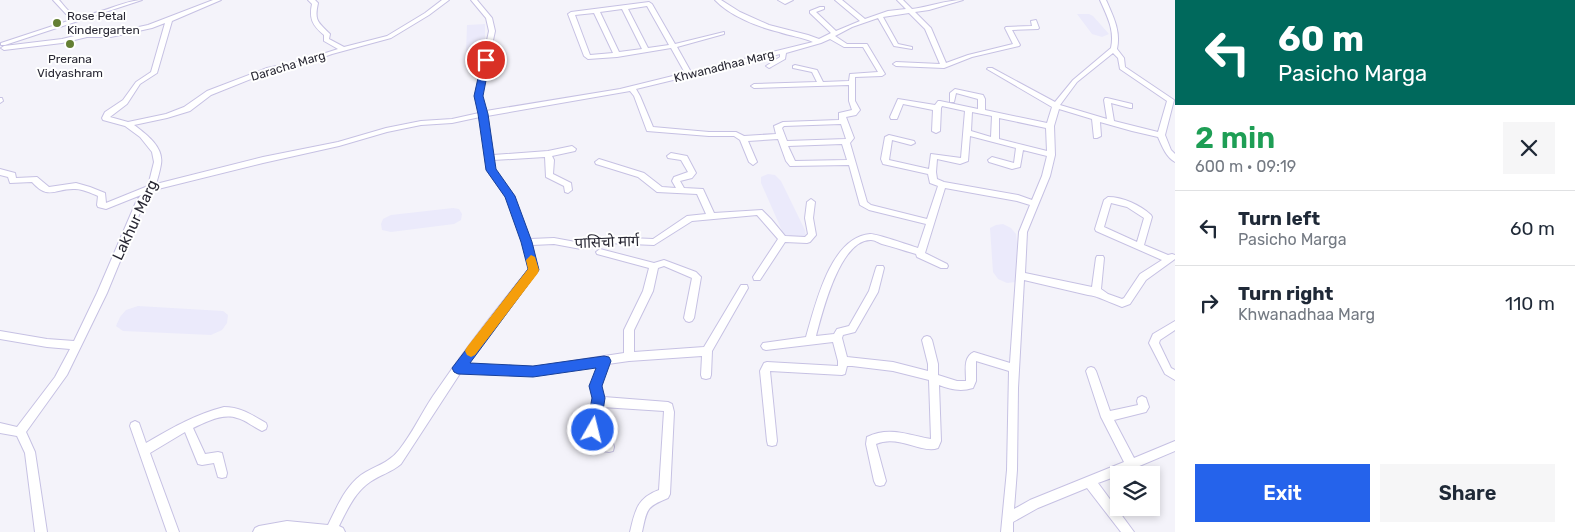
<!DOCTYPE html>
<meta charset="utf-8">
<style>
body{margin:0;font-family:Rubik,"Noto Sans Devanagari",sans-serif;background:#f6f6f7;color:#1f2937;height:100vh;display:flex;flex-direction:column;font-size:19px;white-space:nowrap}
*{box-sizing:border-box;margin:0}
p{font-size:16px;color:#747a83}
.icon{flex:none;width:28px;height:28px;fill:none;stroke:currentColor;stroke-width:2;stroke-linecap:round;stroke-linejoin:round}
.map{position:relative;flex:1;overflow:hidden}
.details{display:flex;flex-direction:column;background:#fff;width:400px}
.details>*{flex:none}
.guide{background:#00695c;color:#fff;overflow:hidden}
.controls{position:absolute;left:1110px;top:466px;display:grid;gap:10px}
.controls a{display:grid;place-items:center;width:50px;height:50px;border-radius:0px;background:#fff;box-shadow:0 2px 8px #0003;font-size:25px}
.pin{position:absolute;display:grid;place-items:center;width:42px;height:42px;color:#fff;margin:-21px;border:2px solid #fff;border-radius:50%;box-shadow:0 1px 5px #0007}
.me{position:absolute;width:55px;margin:-28px;rotate:8deg;stroke-linejoin:round;filter:drop-shadow(0 0 4px #0008)}
.turn{display:flex;align-items:center;gap:18px;height:105px;padding:0 20px;font-size:22px}
.turn .icon{width:65px;height:65px;stroke-width:2.5}
.turn b{display:block;font-size:35px;line-height:42px}
.round{display:grid;place-items:center;flex:none;width:52px;height:52px;border-radius:0px;background:#f6f6f7}
.summary{display:flex;align-items:center;justify-content:space-between;height:85px;padding:0 20px}
h1{font-size:30px;font-weight:600;line-height:38px;color:#1e9e55}
.cta{display:flex;gap:10px;margin-top:auto;padding:10px 20px}
.cta a{flex:1;height:58px;border-radius:0px;background:#2563eb;color:#fff;font-size:20px;font-weight:600;line-height:58px;text-align:center}
.cta a+a{background:#f6f6f7;color:#1f2937}
ul{padding:0;list-style:none}
li{display:flex;align-items:center;gap:15px;height:75px;padding:0 20px;border-top:1px solid #e0e1e3}
li div{flex:1}
li b{display:block;font-size:19px}
li em{font-style:normal}
main{display:flex;flex:1;min-height:0}
.map>svg:first-child{display:block}
.built{fill:#ebeafb}
.lines{fill:none;stroke-linecap:round;stroke-linejoin:round}
.minor-casing{stroke:#c6c1e3;stroke-width:2}
.minor{fill:#fff;fill-rule:evenodd}
.route{fill:#2563eb;stroke:#184099}
.slow{fill:#f59e0b}
.poi-dot{fill:#647f33;stroke:#fff;stroke-width:2}
.labels{text-anchor:middle;stroke-width:4;stroke-linejoin:round;paint-order:stroke}
.far-poi-label{font-size:12px;fill:#292834;stroke:#fff;text-anchor:start}
.far-street-label{font-size:12px;fill:#292834;stroke:#fff}
.street-label{font-size:15px;fill:#292834;stroke:#fff}
</style>
<main>
<div class="map">
<svg width="1175" height="532" viewBox="0 0 1175 532">
<rect width="100%" height="100%" fill="#f4f3fa"/>
<g class="built">
<polygon points="1077,14 1089,14 1093,16 1109,34 1102,37 1092,34"/>
<polygon points="485,24 485,52 466,53 467,25"/>
<polygon points="768,174 775,175 781,181 805,230 806,237 798,239 789,239 783,233 761,183 761,177"/>
<polygon points="453,208 459,209 462,214 461,220 454,224 391,232 382,230 381,224 383,219 391,215"/>
<polygon points="1003,224 1011,228 1016,234 1021,278 1016,282 1007,283 998,279 993,272 990,228 996,225"/>
<polygon points="138,306 223,311 228,315 227,323 222,330 211,335 123,331 116,326 120,317 126,310"/>
</g>
<g class="lines">
<defs>
<g id="minor">
<path d="M53,0H59C62,3 66,9 70,12C87,23 121,0 142,0L5,45H1V43L77,18L66,14Z"/>
<path d="M213,0H221L172,21L157,73L140,84L127,104L110,117L128,122L166,114L184,107L207,91L267,68L301,61L338,49L324,41V35C312,25 309,18 312,4L308,0H315L318,3C314,21 318,22 330,34L329,39L344,47L387,36L425,13L442,0H449L429,15L391,38L332,54L304,64L271,71L211,95L190,111L167,118L134,125C146,134 164,147 161,164C160,171 158,177 156,184L263,157L338,142L386,128L421,121L452,119L479,113L475,96L489,31L486,18L471,0H477L492,18L495,31L481,96L486,111L620,89L685,73L671,48L617,57L588,59L584,56L568,14L571,12L649,2L652,4L675,44L724,32V34L677,47L691,72L813,42C802,37 790,36 779,32C758,27 730,16 715,0H721L740,12L769,25L808,35L819,39L831,33L810,13V11L820,7H824V9L816,12L836,31L860,21L835,0H842L865,19L888,11L906,9L897,0H903L912,9C929,7 946,0 963,0L929,10L915,12L931,28L946,63L968,55L1013,44L1005,28L1006,27L1032,26L1031,21L1036,20L1039,28L1038,29L1012,30L1020,45L1019,46L972,57L944,68L896,66L893,64L896,62L940,64L925,29L909,13L883,17L898,44L912,47V49L894,46L878,18L852,27L835,36L847,44H867L885,74L882,76L855,77V101L860,110L856,115L846,117L854,138L850,143L867,202L871,205L927,219L938,186L930,183L928,174L883,164L881,159L885,137L889,135L914,141L915,143L911,145L892,140L889,160L929,169L931,154L961,158L965,111L942,106L941,108L940,131L936,133L932,131L933,110L903,104L897,119H891L890,117L898,99L935,105L938,101H940L978,109V99L956,93L954,102H950V93L955,89L983,95L985,99V110L1047,123L1052,107L987,69L988,68H992L1055,102L1073,80L1111,48C1115,30 1107,16 1100,0H1106C1113,16 1121,31 1117,49L1124,58L1125,67L1174,100L1165,135L1171,150L1175,154V162C1166,157 1162,146 1158,137L1132,131L1100,122L1101,136L1097,138H1094L1092,119L1059,109L1054,126L1055,155L1050,176L1027,232L1025,273L1092,287L1096,258L1097,256H1103L1104,258L1101,289L1108,294L1122,299L1124,298L1140,274L1162,260L1096,231L1095,229L1104,200L1108,197C1123,197 1140,205 1151,215L1152,217L1144,245L1168,255L1172,254L1175,255V259L1146,280L1130,304L1122,307C1113,304 1096,295 1088,295L1024,280L1018,388L1017,470L1014,509L1030,500L1124,462L1101,417L1086,371L1088,368L1091,367L1094,368L1096,371L1110,411L1138,405L1137,401L1138,398L1142,396L1146,398L1149,407L1146,412L1114,420L1134,458L1175,441V451L1137,467L1136,469L1098,483L1134,532H1121L1087,488L1038,508L1013,522V532H1001L1007,470L1009,371L976,361V381L973,388C960,392 950,389 939,385L941,441L938,448C922,454 898,434 876,444L886,481L884,485L880,486L876,485L874,481L866,444L867,437C889,426 908,435 931,439L929,380L893,371L852,366H847L845,374L842,375L770,371L777,441L776,445L772,446L768,445L767,441L760,371L764,363L767,362L838,366V361L833,342L766,350L763,349L761,346L763,343L806,337C815,307 830,237 870,234C878,234 908,245 918,248L926,224L869,210L860,205L849,165L790,166L786,161L778,139L748,141L757,162L753,165L749,162L740,140L734,136H709L647,131L634,96L630,91L487,116L493,155L548,151L572,146L576,149L575,151L552,156L554,160L553,174L571,183L572,190L568,193L565,192L564,186L546,177L545,157L493,160L495,170L514,196L530,239L554,238L581,243L607,237L653,239L687,216L706,214L697,194L657,192L638,177L596,164L595,162L599,159L644,173L662,187L676,188L672,181L674,177L688,172L681,160L668,158L667,156L671,153L687,156L696,173L692,178L680,181L684,188L703,189L714,213L762,210L771,219L785,236L805,237L808,234L805,218L807,202L811,199L815,202L813,218L816,235L810,242L807,243L785,242L760,280H754L753,277L778,239L757,215L692,221L654,245L607,243L581,249L554,244L532,245L538,270L537,272L508,309L467,364L533,367L624,353V330L643,291L649,268L597,254L596,252L600,249L654,263L664,260L696,272L701,277L694,318L692,321L689,322L686,321L684,318L692,278L664,266L658,268L653,291L634,330V352L704,347L741,285H747L748,288L712,351L711,375L710,378L706,379L702,378L701,375L702,356L629,361L608,364C605,375 598,387 604,397L668,402L672,404L674,412L670,494L668,498C646,507 647,509 642,532H630C635,511 637,498 659,490L664,411L602,407L597,439L599,440L613,443L614,447L613,451L609,452L592,449L587,440L593,398L591,387L598,366L533,375L461,372L401,464C392,472 380,475 370,482C355,492 347,510 339,526L343,528L345,532H253L255,528L259,526L287,521L328,525C337,507 345,487 361,475C374,466 388,464 399,450C412,434 421,414 433,396C463,352 495,310 529,269L523,242L506,197L487,170L480,117L452,123L421,125L387,132L339,146L263,163L154,190L144,203L107,293L67,375L26,432L35,452L47,532H35L25,453L17,436L0,433V423L17,427L55,377L70,349L47,347L0,339V331L47,339L74,341L97,293L136,202L141,195L106,209L98,207L97,205L98,196C91,193 83,189 75,189C55,188 49,201 32,182L10,183L8,177L0,175V169L15,173L16,178L37,177L49,187L76,183L90,187L105,193L106,203L148,186L154,162L152,152L140,137L125,126L103,120L102,118L105,112L123,100L136,82L151,72L165,23L152,28L111,37H87L62,43L4,50L1,48L4,46L62,39L87,33H111L148,25ZM647,6L669,45L648,48L628,9ZM622,9L642,49L619,52L600,12ZM594,13L613,53L590,55L575,15ZM830,39L844,47H863L878,72L850,74L849,81L823,82L817,70L795,65L793,66V68L812,72L817,82L754,84L751,86L754,88L849,85V101L852,110L839,113V120L783,122L774,126L776,134L744,136L736,132H709L653,127L640,96L636,89L780,54V57L766,66L769,68L771,67L785,59L786,53L821,43ZM1113,53L1118,58L1120,69L1167,101L1158,132L1114,121L1111,103L1130,108H1132V104L1107,98H1105L1104,100L1107,119L1060,105L1077,82ZM972,112L992,116L991,137L971,131ZM999,118L1046,128L1047,151L999,139ZM841,124L846,139L787,141L782,128L784,126ZM970,136L1016,148L1014,163L992,157L988,160L989,162L1012,169L1020,167L1023,150L1047,156L1042,176L1032,200L1018,195L944,182L937,179L936,172L937,159L960,164L968,161ZM842,144L847,160L795,161L788,146ZM945,188L1017,201L1030,205L1019,232L1010,363L974,352C963,357 966,370 966,381H957L938,375V364L932,340L930,337L927,336L924,337L922,340L928,364V371L893,362L847,357L842,338L843,335L855,332L878,292L884,268L883,266H877L876,268L869,291L849,326L837,329L834,334L816,336C822,313 840,239 871,240C875,240 879,243 882,244C894,247 905,251 916,254L917,257L941,268H947L948,266L947,264L925,253ZM1111,203L1127,207L1144,218L1137,242L1104,227Z"/>
<polygon points="778,0 793,0 785,4"/>
<polygon points="0,98 2,98 3,101 0,103"/>
<polygon points="1175,321 1175,330 1160,340 1159,343 1171,368 1175,370 1175,380 1165,374 1149,343 1153,334"/>
<path d="M224,407C241,407 252,415 266,423L267,426L266,429L262,431C253,427 246,420 237,418C223,413 206,422 193,428L205,454L218,452L222,453L227,473L226,477L222,478L218,477L214,463L202,465L198,464L185,432L150,453L179,532H167L130,426L131,423L135,421L139,423L146,443C172,428 196,414 224,407Z"/>
</g>
</defs>
<use href="#minor" class="minor-casing"/>
<use href="#minor" class="minor"/>
</g>
<polygon class="route" points="486,57 490,60 483,96 488,114 496,169 515,196 532,242 539,270 470,363 533,366 604,356 609,357 611,361 602,386 605,398 600,430 598,435 593,437 588,435 586,430 592,398 589,386 596,368 533,377 458,374 454,372 452,368 528,269 521,242 505,197 486,170 478,114 474,96 482,60"/>
<polygon class="slow" points="531,255 535,257 539,270 538,273 475,355 471,357 467,355 465,351 467,347 528,269 526,260"/>
<g class="poi-dot">
<circle cx="57" cy="23" r="5"/>
<circle cx="70" cy="44" r="5"/>
</g>
<g class="labels">
<g class="far-poi-label">
<text x="67" y="20">Rose Petal<tspan x="67" dy="14">Kindergarten</tspan></text>
<text x="70" y="63" text-anchor="middle">Prerana<tspan x="70" dy="14">Vidyashram</tspan></text>
</g>
<g class="far-street-label">
<text transform="translate(288 66) rotate(-17)" y="4">Daracha Marg</text>
<text transform="translate(724 66) rotate(-14)" y="4">Khwanadhaa Marg</text>
</g>
<g class="street-label">
<text transform="translate(135 220) rotate(-65)" y="5">Lakhur Marg</text>
<text transform="translate(607 242) rotate(-2)" y="5">पासिचो मार्ग</text>
</g>
</g>
</svg>
<div class="controls">
<a><svg class="icon" aria-label="layers" viewBox="0 0 24 24"><path d="M12 4l9 5-9 5-9-5zM3 14l9 5 9-5"/></svg></a>
</div>
<div class="pin" style="left:486px;top:60px;background:#d93025"><svg class="icon" aria-label="arrive" viewBox="0 0 24 24"><path d="M6 21V4h12l-3 4 3 4H6"/></svg></div>
<svg class="me" style="left:593px;top:430px" viewBox="-20 -20 40 40"><circle r="17" fill="#2563eb" stroke="#fff" stroke-width="3"/><path d="M0-11L8 9 0 5-8 9z" fill="#fff"/></svg>
</div>
<section class="details">
<div class="guide">
<div class="turn"><svg class="icon" aria-label="left" viewBox="0 0 24 24"><path d="M17 20v-9H6M10 6l-5 5 5 5"/></svg><div><b>60 m</b>Pasicho Marga</div></div>
</div>
<div class="summary"><div><h1>2 min</h1><p>600 m · 09:19</p></div><a class="round"><svg class="icon" aria-label="close" viewBox="0 0 24 24"><path d="M6 6l12 12M18 6L6 18"/></svg></a></div>
<ul>
<li><svg class="icon" aria-label="left" viewBox="0 0 24 24"><path d="M17 20v-9H6M10 6l-5 5 5 5"/></svg><div><b>Turn left</b><p>Pasicho Marga</p></div><em>60 m</em></li>
<li><svg class="icon" aria-label="right" viewBox="0 0 24 24"><path d="M7 20v-9h11M14 6l5 5-5 5"/></svg><div><b>Turn right</b><p>Khwanadhaa Marg</p></div><em>110 m</em></li>
</ul>
<div class="cta"><a>Exit</a><a>Share</a></div>
</section>
</main>
